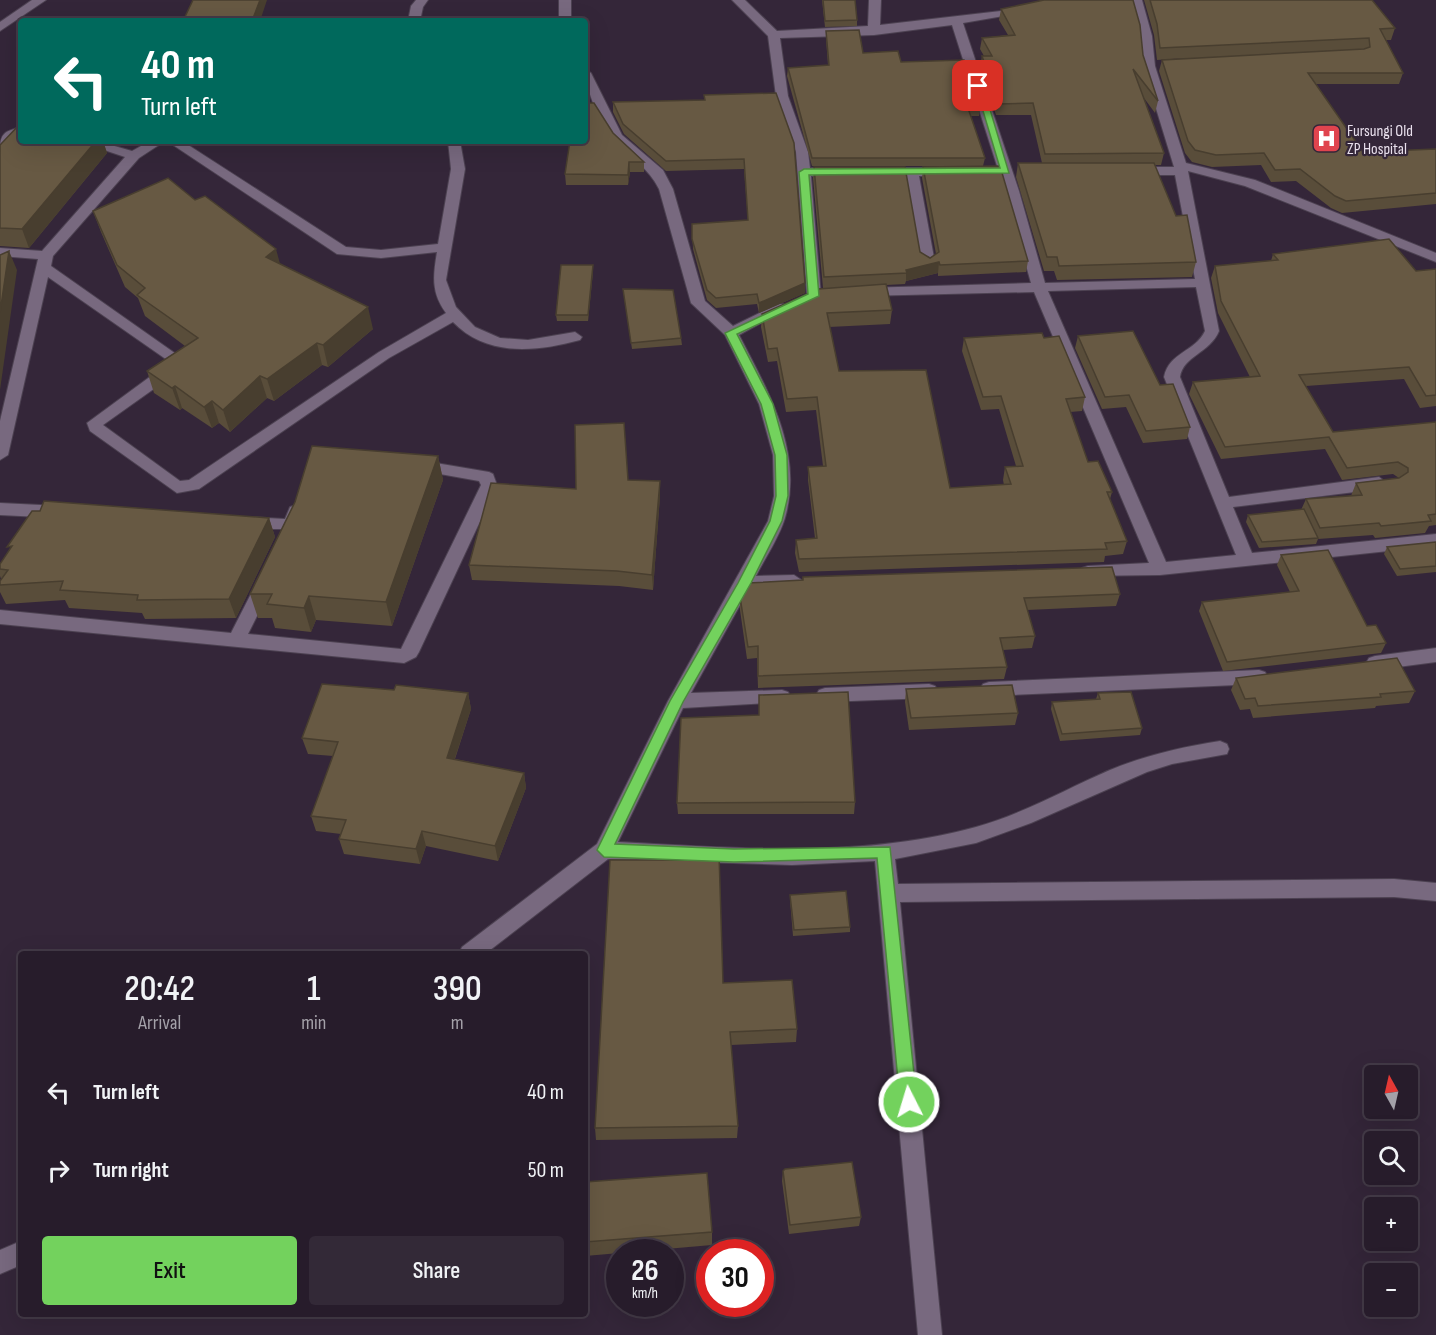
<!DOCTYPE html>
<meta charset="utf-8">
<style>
body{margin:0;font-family:"Sofia Sans Condensed",sans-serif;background:#332937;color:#f1f3f6;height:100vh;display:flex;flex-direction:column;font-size:22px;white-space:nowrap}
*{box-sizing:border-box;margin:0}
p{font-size:20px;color:#a4a1a9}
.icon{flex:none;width:33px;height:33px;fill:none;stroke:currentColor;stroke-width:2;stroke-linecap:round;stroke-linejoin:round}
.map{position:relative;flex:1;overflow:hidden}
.details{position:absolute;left:18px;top:951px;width:570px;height:366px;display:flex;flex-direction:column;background:#271c2b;border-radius:6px;box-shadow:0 6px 24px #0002,0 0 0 2px #433a47}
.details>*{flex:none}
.guide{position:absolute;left:18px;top:18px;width:570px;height:126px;border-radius:6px;box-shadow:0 6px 24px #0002,0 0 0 2px #433a47;background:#00695c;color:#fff;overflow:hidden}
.needle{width:39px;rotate:352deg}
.controls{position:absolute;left:1364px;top:1065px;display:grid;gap:12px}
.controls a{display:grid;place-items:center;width:54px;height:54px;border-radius:6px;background:#271c2b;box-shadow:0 6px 24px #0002,0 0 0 2px #433a47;font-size:30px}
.speed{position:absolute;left:606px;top:1239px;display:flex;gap:12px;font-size:30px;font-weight:700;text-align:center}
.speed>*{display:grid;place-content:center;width:78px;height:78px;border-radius:50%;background:#271c2b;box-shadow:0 6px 24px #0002,0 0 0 2px #433a47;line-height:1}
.speed small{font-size:15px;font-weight:400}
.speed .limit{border:9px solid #d22;background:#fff;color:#111}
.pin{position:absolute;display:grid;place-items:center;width:51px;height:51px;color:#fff;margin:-26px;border-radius:12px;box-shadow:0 3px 9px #0006}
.me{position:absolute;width:66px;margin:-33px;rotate:355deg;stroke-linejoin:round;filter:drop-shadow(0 0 4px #0008)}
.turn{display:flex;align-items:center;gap:21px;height:126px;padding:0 24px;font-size:27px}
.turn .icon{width:78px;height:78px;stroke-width:2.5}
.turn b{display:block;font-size:42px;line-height:51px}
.eta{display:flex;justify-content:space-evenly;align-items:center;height:102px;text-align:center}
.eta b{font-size:36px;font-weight:600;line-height:42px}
.primary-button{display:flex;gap:12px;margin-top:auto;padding:12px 24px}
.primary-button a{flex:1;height:69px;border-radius:6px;background:#73d25d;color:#111;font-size:24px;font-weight:600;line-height:69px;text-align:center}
.primary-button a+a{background:#332937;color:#f1f3f6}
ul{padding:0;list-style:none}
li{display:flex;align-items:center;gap:18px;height:78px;padding:0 24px}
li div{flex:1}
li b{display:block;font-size:22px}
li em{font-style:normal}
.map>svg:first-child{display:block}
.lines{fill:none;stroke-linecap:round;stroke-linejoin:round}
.minor-casing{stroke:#4c4151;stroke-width:2}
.minor{fill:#78697f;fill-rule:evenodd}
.wall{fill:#594d3a}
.shaded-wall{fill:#483e2f}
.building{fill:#675943;stroke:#483e2f;stroke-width:1.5}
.route{fill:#73d25d;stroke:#4b883c;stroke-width:1.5}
.labels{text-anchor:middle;stroke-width:4.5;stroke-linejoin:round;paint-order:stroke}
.far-poi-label{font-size:16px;fill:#e9e0ed;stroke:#342639;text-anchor:start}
</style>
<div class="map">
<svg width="1436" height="1335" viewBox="0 0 1436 1335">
<rect width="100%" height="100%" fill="#342639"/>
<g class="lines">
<defs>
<g id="minor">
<polygon points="32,0 46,0 0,31 0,22"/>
<polygon points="416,0 428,0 423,7 420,21 408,21 411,6"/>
<rect x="559" y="0" width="12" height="21"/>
<path d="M732,0H745L777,31L868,26L869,0H881L880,25L1026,8V12L963,23L1019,191L1045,283L1195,279L1175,175H1133L1126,171L1133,167H1174L1143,66L1140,36L1130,0H1142L1152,36L1155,66L1186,163L1255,180L1436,253V262L1245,186L1188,171L1219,331C1210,353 1183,356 1180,377L1229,497L1379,477L1387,483L1379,489L1233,507L1252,553L1436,534V546L1160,575L1082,576L1079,572L1082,568L1088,566L1149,563L1034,292L863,296L856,292L863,288L1031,283L1005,191L952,25L874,35L780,38L788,96L808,152L810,168H838L845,172L838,176H811L821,296L814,300L807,296L796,152L776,96L768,36ZM1196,287L1205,331C1195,352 1169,352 1164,377L1236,555L1166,562L1048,291Z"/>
<path d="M585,69L591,73L622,135L663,170L673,189L705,301L733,326L778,304H788L790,307L739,335C768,391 804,452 785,518C779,538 765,558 756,576L794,575L803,581L794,587L749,589L691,693L782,690L788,692L791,697L788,702L683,708L618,842C737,848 860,859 976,827C1023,814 1066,789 1110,770C1146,755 1182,747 1220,741L1227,744L1229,749L1227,754L1172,764L1147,772L1031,823L976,843L895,859L898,884L1394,879L1436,883V901L1394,897L900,902L942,1335H918L875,861L792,865L608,859L485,954H459L462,947L597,844L668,701L768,521L774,496L773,455L759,404L725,335L691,303L659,189C649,169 631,157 615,142C601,128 585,88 585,69Z"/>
<path d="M21,127V135L13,138L5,149L0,150C0,133 5,131 21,127Z"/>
<path d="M77,141H97L132,151L150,141H165L139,158L53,256L51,266L186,361L179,371L103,425L180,481L189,480L379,352L446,313C431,293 433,276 437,252L381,258L337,254L167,141H182L346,247L381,250L438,244L451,169L448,141H460L465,169L446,280L456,307L475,327L500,338L528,340L575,332L582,337L580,340C536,352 487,357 453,322L389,358L199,489L177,493L90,431L87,423L170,362L48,277L8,455L0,460V421L38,259L0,256V248L42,251L125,157Z"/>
<polygon points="881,168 946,168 953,172 946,176 919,176 935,263 933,266 923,266 921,263 906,176 876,175 876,169"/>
<polygon points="418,460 489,472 493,474 497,485 419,652 416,657 404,663 0,624 0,610 231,633 258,580 270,580 273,584 248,634 401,649 481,485 479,481 412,469 410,465"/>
<polygon points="0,503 61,506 69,512 61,518 0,515"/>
<polygon points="296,505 304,511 298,529 247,529 239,523 247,517 285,519 290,507"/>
<polygon points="1436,648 1436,662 1375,670 1369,668 1366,663 1369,658 1375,656"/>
<polygon points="1259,670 1265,672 1268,677 1265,682 1259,684 989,696 983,694 980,689 983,684 989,682"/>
<polygon points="929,684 935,686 938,691 935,696 929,698 825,702 819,700 816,695 819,690 825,688"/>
<polygon points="21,1241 21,1265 0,1274 0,1250"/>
</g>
</defs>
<use href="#minor" class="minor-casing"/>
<use href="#minor" class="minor"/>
</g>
<g class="wall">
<polygon points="822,0 855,0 857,20 857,26 825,27"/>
<polygon points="1144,0 1372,0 1395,28 1391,40 1386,40 1403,73 1399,84 1316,84 1363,152 1436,149 1436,204 1342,213 1331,208 1296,181 1271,182 1261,165 1212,167 1192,162 1185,153 1159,71 1162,60 1186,58 1157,60 1154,35"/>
<polygon points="1001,9 1143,55 1158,101 1155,113 1144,98 1164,153 1161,165 1154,165 1196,262 1192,277 1057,280 1054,271 1044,271 1016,177 1018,163 1042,163 1031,115 996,115 980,68 982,56 984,56 980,49 982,38 1008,35 999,20"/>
<polygon points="826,31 863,53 901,62 980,108 979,116 971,116 985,158 983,166 812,166 787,76 788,68 828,65 826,39"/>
<polygon points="776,93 805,293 759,313 757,304 716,308 707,300 693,249 692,224 748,220 744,169 666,171 624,134 613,112 613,102 704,100 704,95"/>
<polygon points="613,133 644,162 644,172 630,172 628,185 566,185 565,174"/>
<polygon points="21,141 103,141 107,153 29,248 0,246 0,145"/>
<polygon points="814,167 920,252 930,258 936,254 922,178 923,167 1028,261 1026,272 938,276 938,273 906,281 905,284 886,285 892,310 890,324 829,327 839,371 950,488 1004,485 1003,480 1005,467 1016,466 999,409 981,410 962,351 964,338 1044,338 1085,397 1082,411 1070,412 1088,462 1112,492 1110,499 1127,541 1123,554 1105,556 1104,562 799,572 795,553 796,540 815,538 808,480 808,467 823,466 816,410 786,412 777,361 768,362 761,327 762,314 823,288 813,178"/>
<polygon points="195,200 280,264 373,329 328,367 322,365 274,401 267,398 230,432 219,423 212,428 182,408 180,410 154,393 147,371 185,346 145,316 138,298 125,287 101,232 93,211"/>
<polygon points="1273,254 1416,271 1436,269 1436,406 1420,408 1404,379 1306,386 1333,432 1436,422 1436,525 1429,526 1425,533 1375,538 1373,535 1318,539 1316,544 1259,548 1246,522 1248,515 1301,510 1306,499 1351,496 1356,483 1399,478 1393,474 1342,480 1325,449 1221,459 1189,394 1193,382 1250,377 1218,313 1211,278 1215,266 1271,261"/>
<polygon points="593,265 593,271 588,321 557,321 556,315"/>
<polygon points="623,289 681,338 682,345 632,349"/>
<polygon points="1078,336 1160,385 1190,427 1187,439 1143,443 1126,407 1102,409 1075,348"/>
<polygon points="438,456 443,480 392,626 316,620 311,632 275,628 272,618 258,618 250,594"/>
<polygon points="628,480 660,496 653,590 619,586 472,580 469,565 576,489"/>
<polygon points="269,518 275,537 236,618 145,619 142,613 69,608 65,600 6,604 0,592 0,581 1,579 0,576 0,564 9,551"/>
<polygon points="1436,542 1436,572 1397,576 1384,554 1387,547"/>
<polygon points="1281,555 1367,626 1386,643 1381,653 1223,671 1199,611 1202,602 1290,592 1277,565"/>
<polygon points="803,577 1120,594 1116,606 1027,610 1035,636 1032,648 1003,650 1007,667 1004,679 758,688 757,658 747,659 740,610 740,597 802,581"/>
<polygon points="1236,678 1415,691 1409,703 1376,706 1375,708 1253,718 1250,709 1240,710 1231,690"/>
<polygon points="906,689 1018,713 1015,725 909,730 905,702"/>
<polygon points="394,690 468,693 471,709 455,759 524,773 526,788 498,861 426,846 420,864 344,854 339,839 341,834 316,831 311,816 333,756 308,754 302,738"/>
<polygon points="1098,693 1142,728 1140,735 1060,741 1051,709 1052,702 1096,699"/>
<polygon points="759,695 855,802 854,814 678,814 677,803 759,715"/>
<polygon points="790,895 850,927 850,932 793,936 790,900"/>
<polygon points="723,983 797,1029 796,1042 731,1045 738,1126 737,1138 596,1140 595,1128"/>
<polygon points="783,1171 861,1217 859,1226 789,1234 782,1181"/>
<polygon points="585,1182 712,1232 712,1245 585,1256"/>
</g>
<g class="shaded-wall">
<polygon points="260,0 267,0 260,21 252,21"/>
<polygon points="96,141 103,141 107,153 29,248 22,229"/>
<polygon points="629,162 630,172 628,185 628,175"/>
<polygon points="276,249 282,271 266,257"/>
<polygon points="9,251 17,270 0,390 0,313"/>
<polygon points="939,262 938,273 906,281 906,270"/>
<polygon points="593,265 593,271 588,321 588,315"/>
<polygon points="805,283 805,293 759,313 759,303"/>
<polygon points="368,307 373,329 328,367 323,345"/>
<polygon points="317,343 322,365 274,401 267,379"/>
<polygon points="260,376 267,398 230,432 223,410"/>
<polygon points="175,386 182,408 180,410 172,388"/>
<polygon points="212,401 219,423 212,428 204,407"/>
<polygon points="438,456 443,480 392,626 386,602"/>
<polygon points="660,481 660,496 653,590 652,575"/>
<polygon points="269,518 275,537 236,618 229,599"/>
<polygon points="309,596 316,620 311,632 304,608"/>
<polygon points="468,693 471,709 450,773 447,758"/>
<polygon points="524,773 526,788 498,861 495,846"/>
<polygon points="422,831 426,846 420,864 416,849"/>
</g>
<g class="building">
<polygon points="193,0 260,0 252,21 183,21"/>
<polygon points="823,0 855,0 857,20 825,21"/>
<polygon points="1044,0 1133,0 1140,25 1143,55 1158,101 1133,69 1164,153 1045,154 1033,103 998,104 982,56 992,56 982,38 1015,35 1001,9"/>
<polygon points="1150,0 1372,0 1395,28 1380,29 1403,73 1308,73 1363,152 1436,149 1436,193 1346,201 1335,196 1300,169 1275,170 1264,153 1216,155 1195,150 1188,141 1162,60 1364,49 1370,47 1369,38 1160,48 1157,24"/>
<polygon points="859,30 863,53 898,51 901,62 964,60 980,108 968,108 985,158 812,158 788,68 829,65 826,31"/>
<polygon points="776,93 794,143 805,283 759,303 757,294 716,298 707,290 692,239 692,224 748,220 744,159 666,161 623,124 613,102 705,100 704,95"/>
<polygon points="585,103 594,103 613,133 644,162 629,162 628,175 565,174 570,141 585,141"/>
<polygon points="19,125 21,125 21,141 96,141 22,229 0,228 0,145"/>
<polygon points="1018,163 1154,163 1176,216 1187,215 1196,262 1059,266 1057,257 1047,257"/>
<polygon points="1000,166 1028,261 940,265 939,262 906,270 907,273 824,277 814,167 905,167 920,252 930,258 939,252 923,167"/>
<polygon points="168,178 195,200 205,196 276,249 266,257 368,307 323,345 317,343 267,379 260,376 223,410 212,401 204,407 175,386 172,388 147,371 198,338 137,295 145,288 117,265 93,211"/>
<polygon points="1389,239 1416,271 1436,269 1436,395 1426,396 1409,367 1299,375 1333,432 1436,422 1436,514 1428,515 1431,521 1381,526 1379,523 1320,528 1306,499 1362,495 1356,483 1399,478 1408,472 1408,468 1398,462 1347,468 1329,437 1225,447 1193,382 1260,376 1221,301 1215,266 1278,260 1273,254"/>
<polygon points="9,251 0,313 0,255"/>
<polygon points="561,265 593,265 588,315 556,315"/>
<polygon points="886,284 892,310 827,313 839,371 926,370 950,488 1011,484 1005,467 1023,466 1001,396 983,397 964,338 1042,333 1044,338 1059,336 1085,397 1066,399 1088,462 1098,461 1112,492 1107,492 1127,541 1105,543 1107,549 799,559 796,540 817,538 808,467 826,466 817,397 787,399 777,348 768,349 762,314 818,289"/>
<polygon points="623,289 673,290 681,338 631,343"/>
<polygon points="1133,331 1160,385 1173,384 1190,427 1146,431 1129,395 1105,397 1078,336"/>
<polygon points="624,423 628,480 660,481 652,575 617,571 469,565 491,483 576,489 575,425"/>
<polygon points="312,446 438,456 386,602 309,596 304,608 267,604 272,594 250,594 295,502"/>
<polygon points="44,501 269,518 229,599 137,600 138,595 60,590 63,581 0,585 0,581 8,570 0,569 0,564 12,546 7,547 32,511 40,511"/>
<polygon points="1304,509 1318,538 1262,542 1248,515"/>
<polygon points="1436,542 1436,566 1400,569 1387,547"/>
<polygon points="1328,550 1367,626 1376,625 1386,643 1227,662 1202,602 1299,591 1281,555"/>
<polygon points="1112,567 1120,594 1024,598 1035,636 1000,638 1007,667 758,676 758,646 748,647 740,597 748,583 803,580 803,577"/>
<polygon points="1397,658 1415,691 1380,694 1381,697 1258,706 1255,698 1245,699 1236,678"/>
<polygon points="322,684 394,690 396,685 468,693 447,758 524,773 495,846 422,831 416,849 339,839 346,820 311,816 338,742 302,738"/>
<polygon points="1012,685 1018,713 911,718 906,689"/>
<polygon points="848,692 855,802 677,803 681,718 759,715 759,695"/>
<polygon points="1131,692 1142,728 1062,734 1052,702 1100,699 1098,693"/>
<polygon points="719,854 723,983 792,980 797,1029 730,1032 738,1126 595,1128 610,860 688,860 688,855"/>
<polygon points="846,891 850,927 794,930 790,895"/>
<polygon points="852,1162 861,1217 790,1225 783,1171 785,1169"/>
<polygon points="707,1173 712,1232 585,1242 585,1182"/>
</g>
<polygon class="route" points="975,84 983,86 1009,173 809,175 819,296 737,334 773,404 787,455 788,496 782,521 751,583 683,702 615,844 734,849 890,847 917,1102 915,1108 909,1110 903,1108 900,1102 877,858 734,862 604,857 597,850 670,701 738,583 770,521 776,496 775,455 761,404 725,333 808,294 799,172 804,169 1000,168"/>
<defs>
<symbol id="hospital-square" viewBox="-11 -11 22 22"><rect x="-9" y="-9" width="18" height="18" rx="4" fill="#e0444e" stroke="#342639"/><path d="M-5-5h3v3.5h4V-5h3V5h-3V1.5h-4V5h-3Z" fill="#fff"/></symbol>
</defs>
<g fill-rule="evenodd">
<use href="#hospital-square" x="1310" y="122" width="33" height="33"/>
</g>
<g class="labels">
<g class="far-poi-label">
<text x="1347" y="136">Fursungi Old<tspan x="1347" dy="18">ZP Hospital</tspan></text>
</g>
</g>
</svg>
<div class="controls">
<a><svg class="needle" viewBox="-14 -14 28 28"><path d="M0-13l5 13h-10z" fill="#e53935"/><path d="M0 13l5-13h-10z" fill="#a4a1a9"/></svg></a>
<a><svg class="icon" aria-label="search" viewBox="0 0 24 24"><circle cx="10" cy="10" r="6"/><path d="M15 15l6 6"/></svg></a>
<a>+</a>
<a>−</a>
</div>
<div class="speed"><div>26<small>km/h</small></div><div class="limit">30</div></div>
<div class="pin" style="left:978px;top:86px;background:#d93025"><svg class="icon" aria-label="arrive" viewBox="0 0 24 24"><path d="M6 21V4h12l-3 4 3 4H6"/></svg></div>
<svg class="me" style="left:909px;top:1102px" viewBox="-20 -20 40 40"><circle r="17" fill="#73d25d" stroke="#fff" stroke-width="3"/><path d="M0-11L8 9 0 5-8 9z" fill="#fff"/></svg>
<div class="guide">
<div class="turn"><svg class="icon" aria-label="left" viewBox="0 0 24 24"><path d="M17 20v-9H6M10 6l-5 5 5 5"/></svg><div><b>40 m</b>Turn left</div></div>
</div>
<section class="details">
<div class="eta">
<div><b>20:42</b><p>Arrival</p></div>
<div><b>1</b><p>min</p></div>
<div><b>390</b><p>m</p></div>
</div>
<ul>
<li><svg class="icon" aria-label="left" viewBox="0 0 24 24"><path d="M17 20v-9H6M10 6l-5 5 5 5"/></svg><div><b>Turn left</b></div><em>40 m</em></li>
<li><svg class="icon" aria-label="right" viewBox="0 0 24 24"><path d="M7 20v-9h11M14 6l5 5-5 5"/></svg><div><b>Turn right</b></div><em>50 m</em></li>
</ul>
<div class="primary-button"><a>Exit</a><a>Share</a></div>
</section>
</div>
